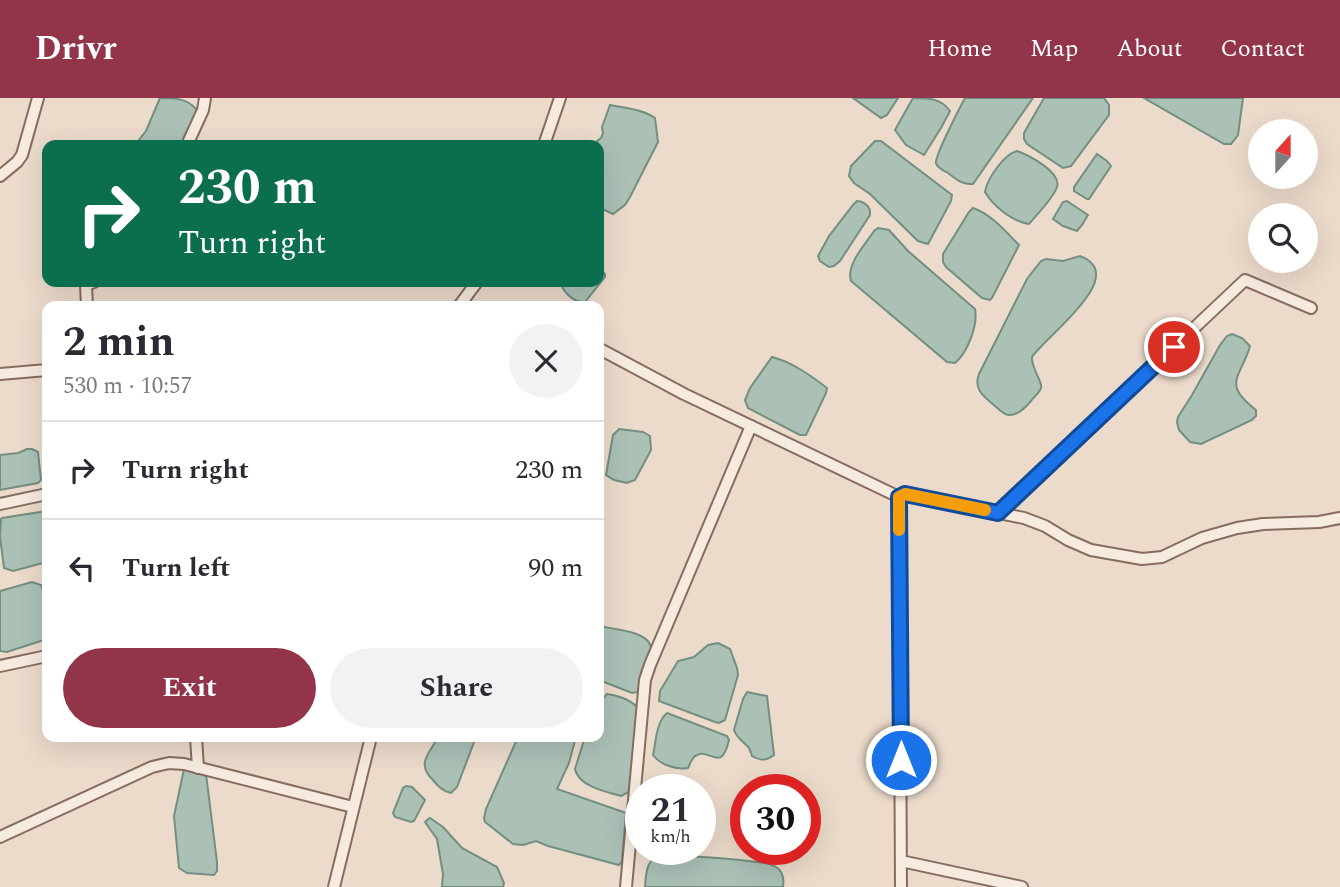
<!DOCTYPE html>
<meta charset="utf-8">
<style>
body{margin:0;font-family:Spectral,serif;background:#f2f2f3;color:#2b2b33;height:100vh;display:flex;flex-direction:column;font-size:26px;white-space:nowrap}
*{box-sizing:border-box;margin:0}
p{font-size:23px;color:#7c7c81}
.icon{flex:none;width:38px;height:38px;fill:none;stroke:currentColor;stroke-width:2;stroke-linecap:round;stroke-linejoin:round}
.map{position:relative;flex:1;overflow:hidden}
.details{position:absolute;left:42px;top:203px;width:562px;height:441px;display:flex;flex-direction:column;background:#fff;border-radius:14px;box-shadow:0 7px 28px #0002}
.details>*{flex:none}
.top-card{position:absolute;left:42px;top:42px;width:562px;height:147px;border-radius:14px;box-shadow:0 7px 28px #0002;background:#0b6e4f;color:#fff;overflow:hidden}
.needle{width:46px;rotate:21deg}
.tools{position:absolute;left:1248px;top:21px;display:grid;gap:14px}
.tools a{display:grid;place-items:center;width:70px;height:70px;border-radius:50%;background:#fff;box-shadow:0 7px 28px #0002;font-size:35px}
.speed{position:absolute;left:625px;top:676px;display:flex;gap:14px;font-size:35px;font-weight:700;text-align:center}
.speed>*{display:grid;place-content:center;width:91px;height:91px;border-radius:50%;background:#fff;box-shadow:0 7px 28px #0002;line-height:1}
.speed small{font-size:18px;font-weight:400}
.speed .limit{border:10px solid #d22;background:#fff;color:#111}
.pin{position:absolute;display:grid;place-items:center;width:60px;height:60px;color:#fff;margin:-30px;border:4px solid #fff;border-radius:50%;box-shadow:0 2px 7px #0007}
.me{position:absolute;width:77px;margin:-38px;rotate:0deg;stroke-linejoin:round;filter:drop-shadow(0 0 5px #0008)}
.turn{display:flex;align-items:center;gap:24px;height:147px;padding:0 21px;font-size:32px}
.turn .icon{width:91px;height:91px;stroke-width:2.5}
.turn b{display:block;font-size:49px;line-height:60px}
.round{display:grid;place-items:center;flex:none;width:74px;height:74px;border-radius:37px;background:#f2f2f3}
.summary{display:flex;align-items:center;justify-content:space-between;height:119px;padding:0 21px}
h1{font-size:42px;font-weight:700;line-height:52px}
.primary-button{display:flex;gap:14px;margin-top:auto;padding:14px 21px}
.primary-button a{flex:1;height:80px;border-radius:42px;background:#92354b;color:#fff;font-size:28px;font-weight:700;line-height:80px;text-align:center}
.primary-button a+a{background:#f2f2f3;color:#2b2b33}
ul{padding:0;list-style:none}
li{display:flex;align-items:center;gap:21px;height:98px;padding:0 21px;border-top:2px solid #e1e1e2}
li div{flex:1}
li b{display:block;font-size:26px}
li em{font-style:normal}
header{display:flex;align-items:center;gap:42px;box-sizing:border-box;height:98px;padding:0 35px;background:#92354b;color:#fff}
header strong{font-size:33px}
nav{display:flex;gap:38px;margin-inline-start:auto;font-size:24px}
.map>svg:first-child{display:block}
.water{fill:#abc1b6;stroke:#728f81;stroke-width:2}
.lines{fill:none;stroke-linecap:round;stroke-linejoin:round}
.minor-casing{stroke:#886c60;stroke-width:14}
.minor{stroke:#f7eade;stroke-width:10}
.route-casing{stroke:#114b97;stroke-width:18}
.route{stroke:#1a73e8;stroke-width:12}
.slow{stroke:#f59e0b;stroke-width:12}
</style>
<header>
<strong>Drivr</strong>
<nav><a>Home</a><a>Map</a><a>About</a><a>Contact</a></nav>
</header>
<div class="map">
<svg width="1340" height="789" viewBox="0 0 1340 789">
<rect width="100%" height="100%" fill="#ecdbcb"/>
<g class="water">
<path d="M160,0C173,0 187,0 196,11V17L182,47H135L146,33Z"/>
<polygon points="853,0 898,0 887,17 881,20"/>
<path d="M913,0C928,0 941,0 950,13L941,30L924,57L906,47L895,32Z"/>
<path d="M965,0H1033L973,86C962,87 956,81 948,75C944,73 937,70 936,65C934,60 960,9 965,0Z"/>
<polygon points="1044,0 1104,0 1109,7 1109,17 1071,68 1063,70 1027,46 1024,41 1024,35"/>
<polygon points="1144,0 1243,0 1238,37 1231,46 1224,46"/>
<path d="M610,7C625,10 642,11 655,20L658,44L630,99L625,107L613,116L602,111L599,106L598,47H592L601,40L603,35L602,29Z"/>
<polygon points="875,43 881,43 952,97 951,103 928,146 918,143 870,96 854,85 849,78 851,68"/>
<path d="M1017,53C1028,57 1062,74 1057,89C1053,101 1037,116 1029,126C1013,124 993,108 985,94C987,81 1004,56 1017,53Z"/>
<polygon points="1097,56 1107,63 1111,68 1089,101 1087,101 1074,93 1074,89"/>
<path d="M857,103C863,103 868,107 870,112V117L840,163L834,168L829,169L820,163L818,158L829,138L853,107Z"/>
<polygon points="1067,103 1088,117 1082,127 1077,133 1063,128 1053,121 1063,104"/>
<path d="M973,110C991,116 1006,134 1019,147L992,200L990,202L982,200L946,169L943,164V156L969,114Z"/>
<path d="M878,130L889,132L908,153L975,211C978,227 968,254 955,265L947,264L851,183C846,166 865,147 874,133Z"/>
<path d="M1080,158C1131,177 1046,238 1032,259C1031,271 1043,283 1041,290C1040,294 1034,299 1031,303C1026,309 1017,318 1008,317C1003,316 999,311 995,308C984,299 973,291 979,276L1027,181L1041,163L1046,161L1063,163Z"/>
<path d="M599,169L605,176V179L585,204C574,205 563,194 560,184H598Z"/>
<path d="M1232,236L1242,240L1250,248C1241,280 1221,285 1256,312V318L1252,322L1201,346L1190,344L1179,332L1177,324L1178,319L1192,297L1220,247L1227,238Z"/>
<path d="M772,259C792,264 810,277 827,290L826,295L806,337H800L748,310L745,302L750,290Z"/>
<polygon points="619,331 643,334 650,338 651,352 635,382 627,385 614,382 606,377 613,337"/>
<polygon points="27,351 32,351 38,354 41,382 38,385 0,392 0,357 18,355"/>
<polygon points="47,413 47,464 13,473 4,470 0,439 1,421 2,420"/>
<path d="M32,484L41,487C49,504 47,523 47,541L7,554L0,553V493Z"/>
<path d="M598,528C612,531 651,533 651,551C651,558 644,565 642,572C640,578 639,586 638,594L632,595L599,582Z"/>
<polygon points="718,545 730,551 737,570 738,577 725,622 719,625 715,624 659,603 660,593 678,563 694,559 708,547"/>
<path d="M747,594L767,598L774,657C766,663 761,663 752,658C752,657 749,650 749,650C743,643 737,641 734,632L743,601Z"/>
<path d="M607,596C617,597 631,602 637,609V629L629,694L621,698C606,694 578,688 575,671L585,639H598C599,623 595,607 607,596Z"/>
<path d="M667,615L727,638L729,642C721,678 708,646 694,659C691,662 690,666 688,670C677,672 660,667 653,657C656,644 656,624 667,615Z"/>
<path d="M438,639H476L457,689L451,695C442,693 438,688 432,681C416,665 430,655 438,639Z"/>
<polygon points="518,639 576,639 569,665 557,691 626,715 622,763 619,767 548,748 536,743 523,747 513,746 485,724 484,720 486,711"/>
<polygon points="184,671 206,676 217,764 217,773 214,777 187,775 179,770 174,718"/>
<polygon points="406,688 412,689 425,702 414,723 411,724 395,719 393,715 403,690"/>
<polygon points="430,720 443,729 462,750 497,769 504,785 503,789 442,789 443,776 437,741 425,724 428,721"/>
<path d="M658,757C688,758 718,759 748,763C757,764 768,764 776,769C783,773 784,782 783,789H645C646,776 646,764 658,757Z"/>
</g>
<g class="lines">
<defs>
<g id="minor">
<polyline points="187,47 203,12 205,0"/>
<polyline points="544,47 560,0"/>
<polyline points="0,78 17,64 22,57 38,0"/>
<polyline points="87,208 86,187 94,184"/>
<polyline points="459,208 477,184"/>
<polyline points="598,250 684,296 899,399 905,396 1024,420 1045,428 1068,442 1091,452 1142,461 1162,459 1202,440 1237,430 1263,426 1319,424 1340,420"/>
<polyline points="0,276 47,272"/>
<polyline points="899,399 901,789"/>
<polyline points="0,406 47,396"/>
<polyline points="998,415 1245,182 1311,210"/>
<polyline points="0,568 47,558"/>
<polyline points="196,639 198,670"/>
<polyline points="0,739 152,669 169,665 184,666 353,709"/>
<polyline points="901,763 1022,789"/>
<polyline points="334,789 371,639"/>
<polyline points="626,789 645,582 650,567 751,328"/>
</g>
</defs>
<use href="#minor" class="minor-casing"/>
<use href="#minor" class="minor"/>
</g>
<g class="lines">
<defs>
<polyline id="route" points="901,662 899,399 905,396 998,415 1174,249"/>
</defs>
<use href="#route" class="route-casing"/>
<use href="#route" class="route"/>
<polyline class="slow" points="899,432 899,399 905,396 985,412"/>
</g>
</svg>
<div class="tools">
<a><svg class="needle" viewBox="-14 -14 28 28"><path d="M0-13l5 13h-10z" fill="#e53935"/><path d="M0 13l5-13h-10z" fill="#7c7c81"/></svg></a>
<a><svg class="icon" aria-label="search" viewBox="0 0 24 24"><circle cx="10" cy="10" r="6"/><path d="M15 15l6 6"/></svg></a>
</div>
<div class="speed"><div>21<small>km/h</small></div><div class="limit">30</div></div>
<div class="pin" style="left:1174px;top:249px;background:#d93025"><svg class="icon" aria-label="arrive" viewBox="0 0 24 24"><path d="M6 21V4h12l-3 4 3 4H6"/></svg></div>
<svg class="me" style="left:901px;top:662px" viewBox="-20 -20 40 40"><circle r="17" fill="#1a73e8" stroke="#fff" stroke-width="3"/><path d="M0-11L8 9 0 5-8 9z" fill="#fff"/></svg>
<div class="top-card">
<div class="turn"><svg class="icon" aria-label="right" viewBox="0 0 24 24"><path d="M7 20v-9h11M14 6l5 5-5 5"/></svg><div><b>230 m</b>Turn right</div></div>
</div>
<section class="details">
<div class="summary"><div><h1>2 min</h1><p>530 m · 10:57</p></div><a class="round"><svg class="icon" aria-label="close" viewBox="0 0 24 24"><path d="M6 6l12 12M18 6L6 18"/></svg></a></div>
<ul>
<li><svg class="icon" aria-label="right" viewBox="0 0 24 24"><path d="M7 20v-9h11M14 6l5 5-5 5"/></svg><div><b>Turn right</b></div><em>230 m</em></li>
<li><svg class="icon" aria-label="left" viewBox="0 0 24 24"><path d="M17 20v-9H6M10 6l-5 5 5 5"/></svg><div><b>Turn left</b></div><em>90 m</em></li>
</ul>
<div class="primary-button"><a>Exit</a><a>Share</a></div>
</section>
</div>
